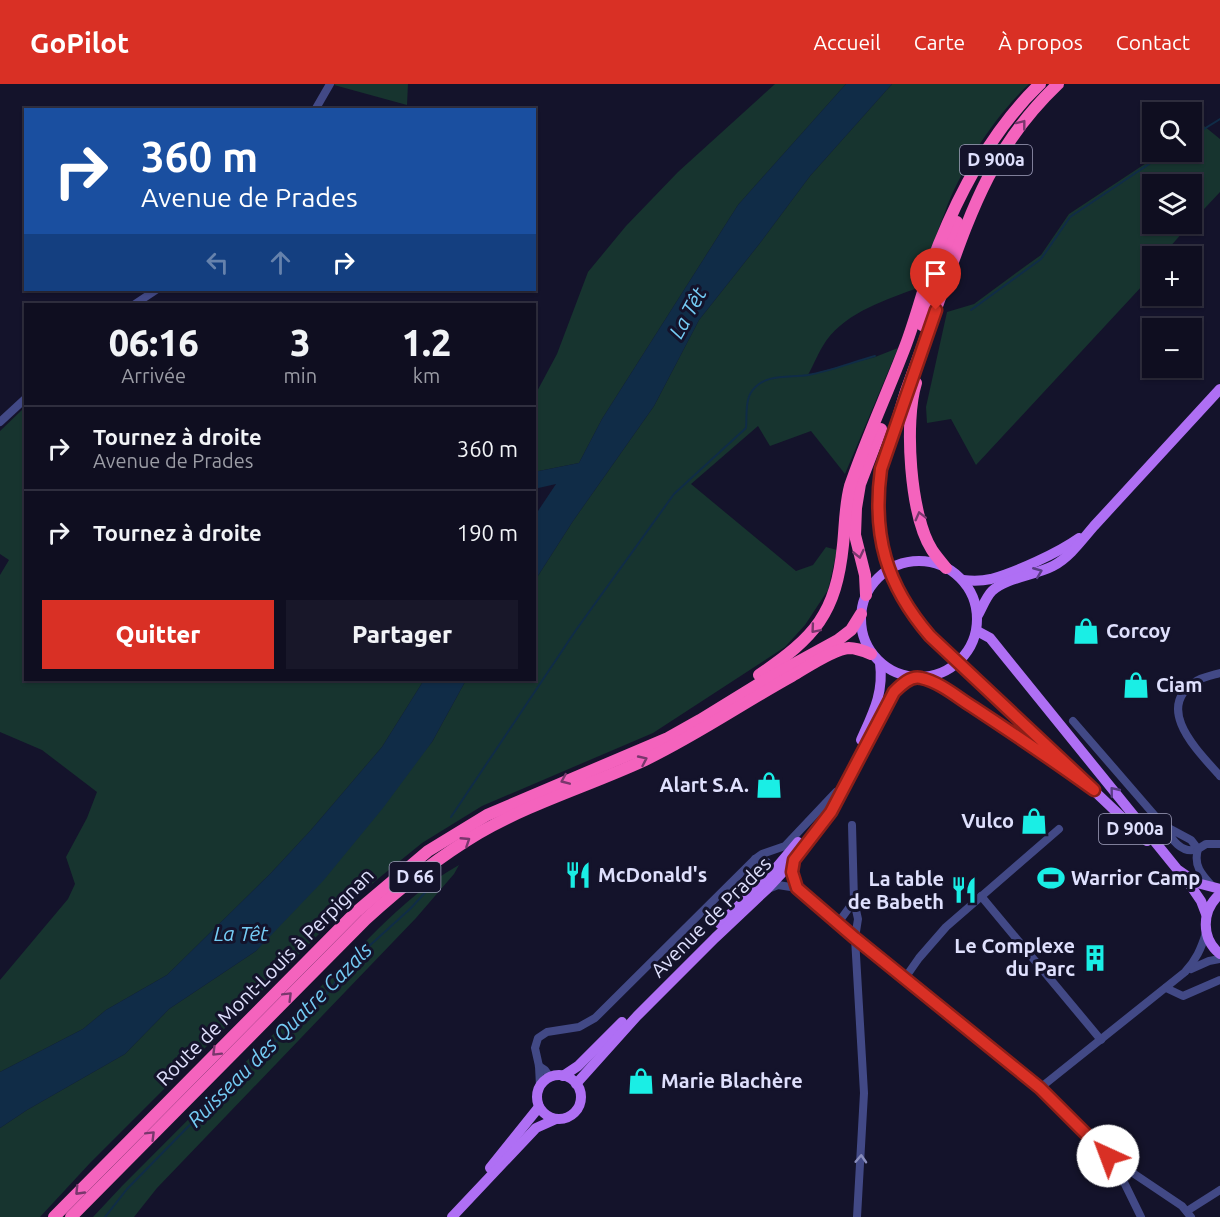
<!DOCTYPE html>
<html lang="fr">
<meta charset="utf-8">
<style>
body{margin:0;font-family:Ubuntu,sans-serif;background:#181729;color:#f1f3f6;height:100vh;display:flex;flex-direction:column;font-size:22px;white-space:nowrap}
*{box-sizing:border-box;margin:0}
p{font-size:20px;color:#9b9ca5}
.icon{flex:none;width:33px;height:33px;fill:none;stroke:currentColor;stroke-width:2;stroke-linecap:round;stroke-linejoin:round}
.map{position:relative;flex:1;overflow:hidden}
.details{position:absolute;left:24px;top:219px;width:512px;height:378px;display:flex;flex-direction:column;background:#0f0e20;border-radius:0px;box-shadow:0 2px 4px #0004,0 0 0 2px #2f2e3e}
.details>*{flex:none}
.top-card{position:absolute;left:24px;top:24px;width:512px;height:183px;border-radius:0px;box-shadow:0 2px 4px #0004,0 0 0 2px #2f2e3e;background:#1a4fa0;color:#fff;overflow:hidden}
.fabs{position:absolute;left:1142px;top:18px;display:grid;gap:12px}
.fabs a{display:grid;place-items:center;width:60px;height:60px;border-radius:0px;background:#0f0e20;box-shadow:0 2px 4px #0004,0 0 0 2px #2f2e3e;font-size:30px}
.pin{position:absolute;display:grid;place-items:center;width:51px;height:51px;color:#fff;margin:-62px -26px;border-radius:50% 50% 50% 0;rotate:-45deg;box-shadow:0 0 6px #0007}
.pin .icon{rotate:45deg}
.me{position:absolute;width:66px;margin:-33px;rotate:317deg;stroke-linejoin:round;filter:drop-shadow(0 0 4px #0008)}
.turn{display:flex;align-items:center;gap:21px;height:126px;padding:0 18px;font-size:27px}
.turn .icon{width:78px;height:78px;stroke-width:2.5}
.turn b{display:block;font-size:42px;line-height:51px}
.lanes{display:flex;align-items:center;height:57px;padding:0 18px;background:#0003;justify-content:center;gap:30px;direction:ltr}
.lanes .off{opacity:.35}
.eta{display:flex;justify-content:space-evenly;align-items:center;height:102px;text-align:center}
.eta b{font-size:36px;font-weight:800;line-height:42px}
.cta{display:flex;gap:12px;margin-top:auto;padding:12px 18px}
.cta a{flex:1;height:69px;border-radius:0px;background:#d93025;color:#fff;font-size:24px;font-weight:800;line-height:69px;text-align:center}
.cta a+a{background:#181729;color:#f1f3f6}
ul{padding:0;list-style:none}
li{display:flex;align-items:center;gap:18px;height:84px;padding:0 18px;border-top:2px solid #2f2e3e}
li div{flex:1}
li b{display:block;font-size:22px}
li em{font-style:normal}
header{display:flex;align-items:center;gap:36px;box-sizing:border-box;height:84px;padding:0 30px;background:#d93025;color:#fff}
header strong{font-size:28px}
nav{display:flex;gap:33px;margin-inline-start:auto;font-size:21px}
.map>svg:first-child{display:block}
.green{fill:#17342f}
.water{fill:#102c47}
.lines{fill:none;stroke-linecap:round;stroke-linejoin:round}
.stream{stroke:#102c47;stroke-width:2}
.minor{stroke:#424986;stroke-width:8}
.major{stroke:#af6ff4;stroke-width:10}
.highway{stroke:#f463bd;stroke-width:12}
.major-bridge{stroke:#af6ff4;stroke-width:10}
.oneway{stroke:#79376d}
.oneway2{stroke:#5a3c85}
.oneway3{stroke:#898dbc}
.route-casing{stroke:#8d1f18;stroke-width:15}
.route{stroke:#d93025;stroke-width:10}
.labels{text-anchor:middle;stroke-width:6;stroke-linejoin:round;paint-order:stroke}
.shield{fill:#14132b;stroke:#a2a2be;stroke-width:1.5}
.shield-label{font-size:18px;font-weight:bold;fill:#dfe0fd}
.poi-label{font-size:20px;font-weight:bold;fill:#dfe0fd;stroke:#14132b;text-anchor:start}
.street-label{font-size:20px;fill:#dfe0fd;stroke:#14132b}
.water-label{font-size:21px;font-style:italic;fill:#75ccf5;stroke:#14132b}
</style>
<header>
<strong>GoPilot</strong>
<nav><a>Accueil</a><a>Carte</a><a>À propos</a><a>Contact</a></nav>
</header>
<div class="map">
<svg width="1220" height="1133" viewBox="0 0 1220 1133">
<rect width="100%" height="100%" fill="#14132b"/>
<g class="green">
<polygon points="335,0 408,0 407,21 334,1"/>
<polygon points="775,0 846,0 738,121 602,335 579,379 534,388 534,313 557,270 588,188 626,142 678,88"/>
<path d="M892,0H1029C995,32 961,84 945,128C935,152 928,178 920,203C886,216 848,227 826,257C819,267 814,280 808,291L875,273L898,264L845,390L811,347L770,362L758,342L691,400L796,487L813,481L826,463L837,466L828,506L805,541L785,563L653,649L482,722L422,759L379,794L349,820L90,1079L40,1133H0V1044L27,1026L125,970L169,925L256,867L432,658L466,596H534V498L573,437L654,322L699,236L760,159L810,92Z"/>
<polygon points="1204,42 1220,55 1220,108 1191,139 1191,100 1152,100 1152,140 1190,140 1162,172 1152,172 1152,188 1143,201 976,381 951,335 927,339 926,323 947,228 974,220 1027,181 1041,171 1069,130 1163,68 1191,68 1191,50"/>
<polygon points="25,323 26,596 424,596 382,663 311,746 271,789 167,891 106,926 83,945 0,988 0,896 68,815 75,800 66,773 87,734 97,708 42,666 0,648 0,491 9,476 0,470 0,347"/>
<path d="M459,781L454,790L416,834L157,1104L134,1133H93L122,1102L378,845C403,821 428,798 459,781Z"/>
</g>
<g class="water">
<polygon points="846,0 892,0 810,92 760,159 699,236 654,322 573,437 534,498 534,433 556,400 534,405 534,388 579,379 602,335 738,121"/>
<polygon points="424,596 466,596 432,658 383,724 323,797 256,867 169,925 125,970 27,1026 0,1044 0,988 83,945 106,926 167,891 271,789 311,746 382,663"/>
</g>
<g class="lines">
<g class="stream">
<polyline points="1191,53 1220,35"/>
<polyline points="971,226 1041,175 1070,133 1167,68"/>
<path d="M451,733L576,546L674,410L746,344C747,333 745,316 752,307C765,289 789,294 808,291C830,287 853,278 875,272"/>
<polyline points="105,1133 127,1105 229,1001 324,914 345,884 411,824 431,802 432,797"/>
</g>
<g class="minor">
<polyline points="315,26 330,0"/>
<polyline points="135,220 156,206"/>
<polyline points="0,338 26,314"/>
<path d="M1220,589C1213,591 1204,593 1198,596C1151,623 1199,668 1220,692"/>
<polyline points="1073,637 1163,741"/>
<polyline points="852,741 854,817 858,835 855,854 864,1009 857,1133"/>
<path d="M1163,741L1191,756L1198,765C1181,771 1171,754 1163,741Z"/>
<polyline points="755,775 767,778 771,790"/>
<polyline points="794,776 792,787 797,804 855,854 1040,1004 1098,1061 1119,1088 1141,1133"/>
<path d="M1213,803C1202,791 1193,782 1198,765L1206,760H1220"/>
<polyline points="768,805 778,801 797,804"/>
<polyline points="981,812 1101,956"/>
<polyline points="838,839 854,817"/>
<polyline points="1191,885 1209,877 1220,875"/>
<polyline points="905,894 919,874 946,843 1059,745"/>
<polyline points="1166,904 1183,912 1220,896"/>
<polyline points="539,982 545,986 550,993"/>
<polyline points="540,1002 539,982 535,964 538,954 547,948 579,943 595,934 755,775 762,770 785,762 836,708"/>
<path d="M1040,1004L1185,888C1196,876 1201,865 1206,849"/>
<polyline points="1112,1075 1182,1122 1191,1133"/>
<polyline points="1187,1127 1220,1106"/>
</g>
<g class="major">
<polyline points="881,385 878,427 883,467"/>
<circle cx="919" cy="535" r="58"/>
<path d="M963,496C972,497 982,497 991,495C1016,488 1058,469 1079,454"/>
<polyline points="896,502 919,539 941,563"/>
<path d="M978,531C982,524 986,513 992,507C1005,494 1036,491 1053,482C1069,474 1082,456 1094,442L1220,305"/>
<polyline points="977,547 990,554 1177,785 1197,799 1220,805"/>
<polyline points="921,594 941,602 1057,680"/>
<polyline points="975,594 1147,757"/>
<path d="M861,656C873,629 884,609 880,579"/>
<polyline points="1186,795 1201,817 1206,830"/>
<path d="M1220,810C1201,827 1201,854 1220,870"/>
<polyline points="720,840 771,790 798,758"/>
<circle cx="559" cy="1013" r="22"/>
<polyline points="563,992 578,982 622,938"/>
<polyline points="576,1000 637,932 715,854 767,805 794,776 831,727 894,608 901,600 914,593"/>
<polyline points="490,1084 539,1023"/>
<polyline points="452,1133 536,1044 556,1035"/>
</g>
<g class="highway">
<polyline points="922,241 957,138"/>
<path d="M916,299C904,337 910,432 932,466C936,472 941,478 946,484"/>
<path d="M881,385C890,360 898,333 906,307C919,271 932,236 945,200C973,121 995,60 1058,0"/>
<polyline points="866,511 865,491 855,451 856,424 860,400 881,345"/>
<path d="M759,591C815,553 836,530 843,461C845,442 845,420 850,402C866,355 887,310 905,263C918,229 926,193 939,160C962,103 995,43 1040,0"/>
<polyline points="54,1133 356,828 428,767 487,731 668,654 700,636 765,596 838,556 851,546 861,530"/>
<path d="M71,1133L366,835C401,803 437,774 479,749C531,719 591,701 645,676C697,651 743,619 792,592C806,584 833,565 849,564C857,564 864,567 871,570"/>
</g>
<g class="major-bridge">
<polyline points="883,467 896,502"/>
<polyline points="941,563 975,594"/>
</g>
</g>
<defs><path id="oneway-chevron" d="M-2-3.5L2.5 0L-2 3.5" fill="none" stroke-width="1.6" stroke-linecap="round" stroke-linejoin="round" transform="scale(1.5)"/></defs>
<g class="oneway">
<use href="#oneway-chevron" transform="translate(1022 40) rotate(-52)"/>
<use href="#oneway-chevron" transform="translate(920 432) rotate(-104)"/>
<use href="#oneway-chevron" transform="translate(859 470) rotate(77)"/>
<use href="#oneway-chevron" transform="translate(815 545) rotate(130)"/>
<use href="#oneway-chevron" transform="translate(643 676) rotate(-25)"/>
<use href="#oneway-chevron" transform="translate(565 696) rotate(157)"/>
<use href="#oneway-chevron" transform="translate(466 757) rotate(-33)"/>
<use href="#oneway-chevron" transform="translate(288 912) rotate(-45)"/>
<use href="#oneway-chevron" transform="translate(216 968) rotate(135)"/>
<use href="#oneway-chevron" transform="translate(151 1051) rotate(-45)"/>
<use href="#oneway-chevron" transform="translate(79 1107) rotate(134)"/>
</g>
<g class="oneway2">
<use href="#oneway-chevron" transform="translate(1038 488) rotate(-22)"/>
<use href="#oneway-chevron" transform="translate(1114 707) rotate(-129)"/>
</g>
<use class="oneway3" href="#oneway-chevron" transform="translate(861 1075) rotate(-87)"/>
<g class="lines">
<defs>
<path id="route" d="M936,226L881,385C872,451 886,501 930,552L1094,706C1054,677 1014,650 973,623C957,613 940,598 921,594C911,591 901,601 894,608L831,728L794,776L792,788L797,804L855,854L1040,1004L1108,1072"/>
</defs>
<use href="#route" class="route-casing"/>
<use href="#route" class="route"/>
</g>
<defs>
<symbol id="shop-bare" viewBox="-9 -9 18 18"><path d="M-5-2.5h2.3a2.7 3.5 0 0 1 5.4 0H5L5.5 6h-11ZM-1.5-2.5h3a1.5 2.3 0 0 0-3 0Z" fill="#1aeee5" stroke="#14132b" stroke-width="2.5" paint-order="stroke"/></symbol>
<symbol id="restaurant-bare" viewBox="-9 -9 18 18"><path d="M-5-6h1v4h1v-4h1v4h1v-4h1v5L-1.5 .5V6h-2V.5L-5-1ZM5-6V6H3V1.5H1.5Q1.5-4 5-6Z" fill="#1aeee5" stroke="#14132b" stroke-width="2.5" paint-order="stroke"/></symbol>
<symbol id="stadium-bare" viewBox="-9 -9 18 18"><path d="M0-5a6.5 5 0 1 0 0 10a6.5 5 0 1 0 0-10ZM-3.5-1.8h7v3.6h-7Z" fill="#1aeee5" stroke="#14132b" stroke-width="2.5" paint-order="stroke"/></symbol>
<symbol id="building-bare" viewBox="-9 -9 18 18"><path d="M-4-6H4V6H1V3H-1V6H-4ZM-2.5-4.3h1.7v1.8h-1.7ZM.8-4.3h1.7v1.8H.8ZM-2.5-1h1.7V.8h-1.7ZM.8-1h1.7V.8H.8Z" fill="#1aeee5" stroke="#14132b" stroke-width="2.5" paint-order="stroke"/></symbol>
</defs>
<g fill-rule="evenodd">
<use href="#shop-bare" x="1067" y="528" width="38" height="38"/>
<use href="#shop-bare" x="1117" y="582" width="38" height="38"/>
<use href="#shop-bare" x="750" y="682" width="38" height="38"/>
<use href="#shop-bare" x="1015" y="718" width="38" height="38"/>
<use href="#restaurant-bare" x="559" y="772" width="38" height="38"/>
<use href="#stadium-bare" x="1032" y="775" width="38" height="38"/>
<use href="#restaurant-bare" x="945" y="787" width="38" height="38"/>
<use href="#building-bare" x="1076" y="855" width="38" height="38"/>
<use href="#shop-bare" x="622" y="978" width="38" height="38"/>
</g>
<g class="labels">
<g class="shield">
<rect x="960" y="61" width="72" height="30" rx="4.5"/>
<rect x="1099" y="730" width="72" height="30" rx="4.5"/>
<rect x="389.5" y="778" width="51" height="30" rx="4.5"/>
</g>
<g class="shield-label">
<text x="996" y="82">D 900a</text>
<text x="1135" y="751">D 900a</text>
<text x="415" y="799">D 66</text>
</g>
<g class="poi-label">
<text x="1106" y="554">Corcoy</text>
<text x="1156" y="608">Ciam</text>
<text x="749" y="708" text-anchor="end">Alart S.A.</text>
<text x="1014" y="744" text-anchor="end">Vulco</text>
<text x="598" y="798">McDonald's</text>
<text x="1071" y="801">Warrior Camp</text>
<text x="944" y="802" text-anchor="end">La table<tspan x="944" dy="23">de Babeth</tspan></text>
<text x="1075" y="869" text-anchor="end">Le Complexe<tspan x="1075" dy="23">du Parc</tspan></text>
<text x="661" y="1004">Marie Blachère</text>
</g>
<g class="street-label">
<text transform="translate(711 833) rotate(-45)" y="7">Avenue de Prades</text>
<text transform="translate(265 893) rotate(-45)" y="7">Route de Mont-Louis à Perpignan</text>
</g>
<g class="water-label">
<text transform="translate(688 229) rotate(-61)" y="7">La Têt</text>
<text x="241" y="857">La Têt</text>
<text transform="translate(280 951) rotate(-45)" y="7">Ruisseau des Quatre Cazals</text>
</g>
</g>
</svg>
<div class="fabs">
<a><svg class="icon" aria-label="search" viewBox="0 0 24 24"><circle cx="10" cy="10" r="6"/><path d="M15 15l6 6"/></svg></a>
<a><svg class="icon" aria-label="layers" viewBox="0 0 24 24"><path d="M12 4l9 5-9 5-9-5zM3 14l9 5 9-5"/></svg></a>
<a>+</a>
<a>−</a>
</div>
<div class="pin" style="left:936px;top:226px;background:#d93025"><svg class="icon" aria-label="arrive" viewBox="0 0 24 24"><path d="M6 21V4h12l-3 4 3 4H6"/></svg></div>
<svg class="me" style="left:1108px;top:1072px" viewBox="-20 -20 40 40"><circle r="19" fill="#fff"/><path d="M0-13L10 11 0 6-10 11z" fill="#d93025"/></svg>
<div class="top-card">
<div class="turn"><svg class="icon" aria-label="right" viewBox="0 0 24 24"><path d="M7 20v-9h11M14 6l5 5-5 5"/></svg><div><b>360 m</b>Avenue de Prades</div></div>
<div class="lanes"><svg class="icon off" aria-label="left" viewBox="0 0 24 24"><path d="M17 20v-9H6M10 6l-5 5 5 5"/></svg><svg class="icon off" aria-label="ahead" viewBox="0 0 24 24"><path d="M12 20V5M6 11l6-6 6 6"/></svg><svg class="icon" aria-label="right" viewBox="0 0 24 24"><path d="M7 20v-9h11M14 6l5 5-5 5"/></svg></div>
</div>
<section class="details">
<div class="eta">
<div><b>06:16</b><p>Arrivée</p></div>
<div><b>3</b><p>min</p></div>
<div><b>1.2</b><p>km</p></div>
</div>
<ul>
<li><svg class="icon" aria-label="right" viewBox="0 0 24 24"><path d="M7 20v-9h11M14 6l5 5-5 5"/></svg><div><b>Tournez à droite</b><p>Avenue de Prades</p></div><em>360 m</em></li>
<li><svg class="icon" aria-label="right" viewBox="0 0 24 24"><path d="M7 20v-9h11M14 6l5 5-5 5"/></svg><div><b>Tournez à droite</b></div><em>190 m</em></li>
</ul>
<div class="cta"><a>Quitter</a><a>Partager</a></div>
</section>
</div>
